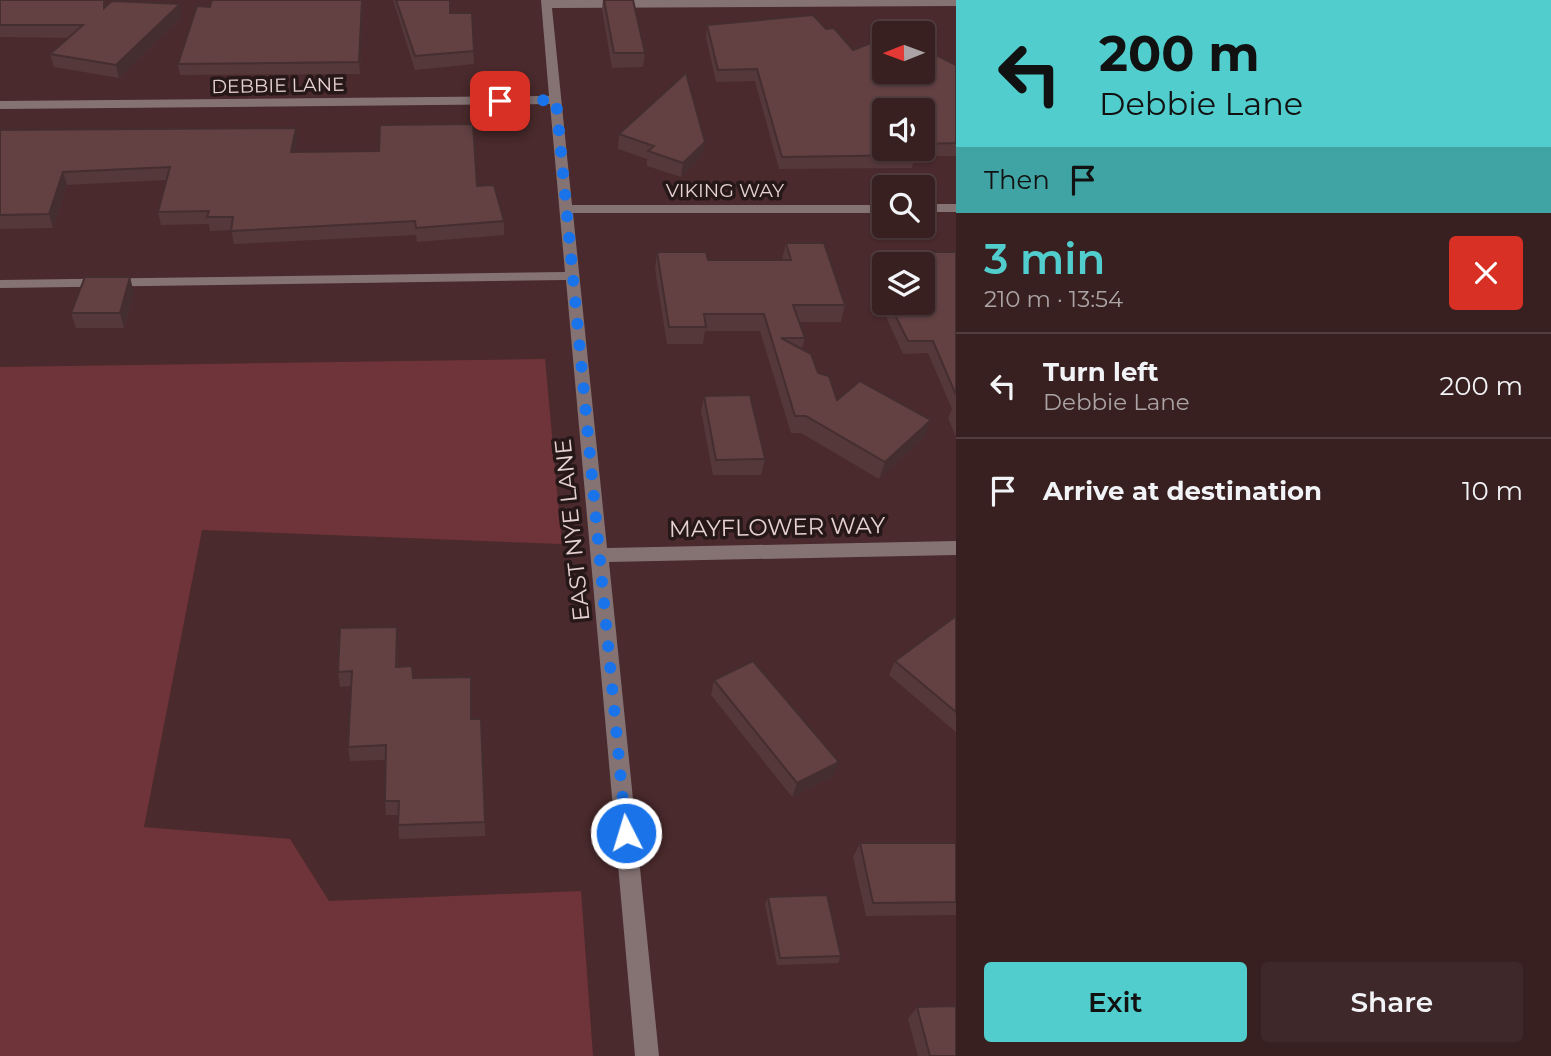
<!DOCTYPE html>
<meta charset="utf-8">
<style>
body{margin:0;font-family:Montserrat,sans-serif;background:#3f282a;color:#f1f3f6;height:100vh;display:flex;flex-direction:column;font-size:26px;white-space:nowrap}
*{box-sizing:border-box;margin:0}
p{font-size:23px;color:#aba3a5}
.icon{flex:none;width:38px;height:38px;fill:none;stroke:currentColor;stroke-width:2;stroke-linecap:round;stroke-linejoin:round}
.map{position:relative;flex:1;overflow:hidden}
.sheet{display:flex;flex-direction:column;background:#382021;width:595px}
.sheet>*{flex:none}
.top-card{background:#52cdcd;color:#111;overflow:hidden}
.needle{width:46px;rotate:269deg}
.fabs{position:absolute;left:872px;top:21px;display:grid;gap:14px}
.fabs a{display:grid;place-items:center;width:63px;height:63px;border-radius:7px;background:#382021;box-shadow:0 2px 5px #0004,0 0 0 2px #523e3f;font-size:35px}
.pin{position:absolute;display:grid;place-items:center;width:60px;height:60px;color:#fff;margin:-30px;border-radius:14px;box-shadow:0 4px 10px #0006}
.me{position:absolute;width:77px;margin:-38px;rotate:355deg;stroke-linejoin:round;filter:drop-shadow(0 0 5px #0008)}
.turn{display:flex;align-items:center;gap:24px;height:147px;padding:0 28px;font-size:32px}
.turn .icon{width:91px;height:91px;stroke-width:2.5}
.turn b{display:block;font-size:49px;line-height:60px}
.then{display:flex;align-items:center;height:66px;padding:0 28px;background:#0003;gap:14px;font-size:26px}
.round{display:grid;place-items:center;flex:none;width:74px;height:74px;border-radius:7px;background:#3f282a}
.overview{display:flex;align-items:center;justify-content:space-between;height:119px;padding:0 28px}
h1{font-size:42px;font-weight:600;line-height:52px;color:#52cdcd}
.button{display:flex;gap:14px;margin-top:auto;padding:14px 28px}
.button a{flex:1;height:80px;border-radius:7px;background:#52cdcd;color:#111;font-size:28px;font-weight:600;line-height:80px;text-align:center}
.button a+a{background:#3f282a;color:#f1f3f6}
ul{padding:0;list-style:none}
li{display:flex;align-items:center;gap:21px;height:105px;padding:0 28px;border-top:2px solid #523e3f}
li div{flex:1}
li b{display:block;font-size:26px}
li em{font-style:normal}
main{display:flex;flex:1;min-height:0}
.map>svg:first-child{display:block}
.green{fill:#6f3439}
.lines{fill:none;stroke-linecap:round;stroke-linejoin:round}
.minor{fill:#857374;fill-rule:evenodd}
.wall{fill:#55383a;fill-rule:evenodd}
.shaded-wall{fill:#452e2f}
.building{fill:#634143;stroke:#452e2f;stroke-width:2}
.route{stroke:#1a73e8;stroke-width:12;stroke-dasharray:0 21.6}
.labels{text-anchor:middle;stroke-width:7;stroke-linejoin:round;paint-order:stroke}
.far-street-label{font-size:19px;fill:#e6d1d1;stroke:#261718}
.street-label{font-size:23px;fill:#e6d1d1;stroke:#261718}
</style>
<main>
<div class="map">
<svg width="956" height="1056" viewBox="0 0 956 1056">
<rect width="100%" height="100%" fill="#4a2a2c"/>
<polygon class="green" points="545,359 562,544 202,530 144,827 290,839 329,901 581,891 593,1056 0,1056 0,367"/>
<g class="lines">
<g class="minor">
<polygon points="541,0 956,0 956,6 552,8 572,205 884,205 884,213 573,213 607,548 956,541 956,555 609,562 659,1056 635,1056 566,280 0,288 0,280 565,272 550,104 0,109 0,101 549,96"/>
<rect x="922" y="204" width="34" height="8"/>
</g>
</g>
<g class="wall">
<polygon points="0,0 104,0 106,6 182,17 119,78 54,67 50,54 69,38 0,37"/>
<polygon points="212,0 363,0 360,74 180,75 178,64 210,7"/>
<polygon points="393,0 450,0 451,13 472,13 474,64 415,70"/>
<polygon points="603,0 633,0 645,53 643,67 612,68 602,10"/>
<path d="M707,25L826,29L853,50L956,65V156H915L912,168L779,169L755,81L716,82L706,37ZM922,110V149H884Z"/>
<polygon points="296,128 297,141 295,152 477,186 504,221 504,235 417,242 416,235 234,244 231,230 210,231 209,224 161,225 158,212 166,180 67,185 53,228 0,229 0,130"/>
<polygon points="619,134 705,142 702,156 681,177 647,166 647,159 618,149"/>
<polygon points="786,243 845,305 841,322 799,322 805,338 802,349 818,373 837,400 924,437 879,479 801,433 791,433 760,331 705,331 703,344 667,344 655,269 657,252 708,260 782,260"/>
<polygon points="916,252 956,253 956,437 948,418 952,409 928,353 903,354 877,297 881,285 884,285 884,303 922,303 922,264 899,264 901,257 914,257"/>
<polygon points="134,293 124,328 76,328 71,313"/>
<polygon points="704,396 765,459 761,475 713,475 701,411"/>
<polygon points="956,616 956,732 889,675 895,661"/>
<polygon points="398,642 398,667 471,719 485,822 485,836 399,839 398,815 386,815 385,801 386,760 350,761 348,747 351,686 340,687 338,672"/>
<polygon points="714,680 833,776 792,797 711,695"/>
<polygon points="860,843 956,843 956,915 866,916 853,857"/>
<polygon points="768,897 841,956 838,963 777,965 765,904"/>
<polygon points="917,1007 956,1056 918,1056 908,1019"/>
</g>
<g class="shaded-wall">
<polygon points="362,0 363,0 363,3 360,74 359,62"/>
<polygon points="180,4 182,17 119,78 116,65"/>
<polygon points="296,128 297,141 293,165 291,152"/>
<polygon points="705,142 702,156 681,177 683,163"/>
<polygon points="63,172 67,185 53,228 49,214"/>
<polygon points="130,277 134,293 124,328 120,313"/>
<polygon points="931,420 924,437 879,479 885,462"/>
<polygon points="397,627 398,642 397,682 396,667"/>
<polygon points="839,762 833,776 792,797 797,783"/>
</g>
<g class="building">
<polygon points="0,0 104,0 104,8 112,1 180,4 116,65 50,54 83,25 0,25"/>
<polygon points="212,0 362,0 359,62 178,64 197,6 210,7"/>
<polygon points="396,0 450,0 450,13 472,13 474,51 415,56"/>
<polygon points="604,0 633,0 645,53 614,53"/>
<polygon points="813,15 826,29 834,28 853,50 884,38 884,72 922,72 922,48 956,65 956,143 922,144 922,110 884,110 884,149 912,149 916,155 782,157 757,69 718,70 707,25"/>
<polygon points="686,73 705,142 683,163 648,151 654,146 619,134"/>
<polygon points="473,124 477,186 494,185 504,221 416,228 415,221 231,231 233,217 207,217 209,211 158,212 170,167 63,172 49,214 0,215 0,130 296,128 291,152 379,151 380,125"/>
<polygon points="786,243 824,243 845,305 793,305 805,338 781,338 811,354 818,373 829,376 837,400 860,381 931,420 885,462 806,416 795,416 764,314 704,314 706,327 669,327 657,252 706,252 708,260 791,260"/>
<polygon points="916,252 955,252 956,253 956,395 933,341 908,341 889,303 922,303 922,264 904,264 901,257 918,257"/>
<polygon points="85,277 130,277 120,313 71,313"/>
<polygon points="750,395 765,459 716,460 704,396"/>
<polygon points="956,616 956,712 895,661"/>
<polygon points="397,627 396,667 412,666 413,678 471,677 471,719 481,719 485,822 398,825 399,801 385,801 386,745 348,747 352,671 338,672 340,628"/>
<polygon points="753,661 839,762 797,783 714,680"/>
<polygon points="860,843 956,843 956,902 873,903"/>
<polygon points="827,895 841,956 780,958 768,897"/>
<polygon points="956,1006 956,1056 930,1056 917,1007"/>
</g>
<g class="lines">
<polyline class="route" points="500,101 556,100 626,833"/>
</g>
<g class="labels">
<g class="far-street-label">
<text transform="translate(278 85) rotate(-1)" y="7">DEBBIE LANE</text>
<text x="725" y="197">VIKING WAY</text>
</g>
<g class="street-label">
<text transform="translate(777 527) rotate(-1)" y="8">MAYFLOWER WAY</text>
<text transform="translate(572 530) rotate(-96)" y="8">EAST NYE LANE</text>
</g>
</g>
</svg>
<div class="fabs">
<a><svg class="needle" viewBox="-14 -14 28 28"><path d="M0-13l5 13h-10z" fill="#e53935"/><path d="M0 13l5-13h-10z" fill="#aba3a5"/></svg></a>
<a><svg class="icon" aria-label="sound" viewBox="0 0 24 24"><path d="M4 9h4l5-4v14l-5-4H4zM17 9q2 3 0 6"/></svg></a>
<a><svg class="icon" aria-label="search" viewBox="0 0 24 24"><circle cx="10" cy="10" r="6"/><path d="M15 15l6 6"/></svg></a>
<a><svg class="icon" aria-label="layers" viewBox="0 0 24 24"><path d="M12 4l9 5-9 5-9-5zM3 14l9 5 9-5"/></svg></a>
</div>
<div class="pin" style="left:500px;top:101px;background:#d93025"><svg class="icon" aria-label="arrive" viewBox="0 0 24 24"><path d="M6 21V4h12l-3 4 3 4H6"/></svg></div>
<svg class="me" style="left:626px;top:833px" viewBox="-20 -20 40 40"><circle r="17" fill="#1a73e8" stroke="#fff" stroke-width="3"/><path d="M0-11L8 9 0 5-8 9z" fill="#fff"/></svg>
</div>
<section class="sheet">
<div class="top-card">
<div class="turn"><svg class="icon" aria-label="left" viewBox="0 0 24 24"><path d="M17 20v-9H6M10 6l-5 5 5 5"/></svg><div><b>200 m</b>Debbie Lane</div></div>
<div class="then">Then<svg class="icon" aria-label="arrive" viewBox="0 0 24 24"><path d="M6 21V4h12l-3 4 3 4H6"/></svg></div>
</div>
<div class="overview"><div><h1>3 min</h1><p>210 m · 13:54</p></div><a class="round" style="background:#d93025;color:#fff"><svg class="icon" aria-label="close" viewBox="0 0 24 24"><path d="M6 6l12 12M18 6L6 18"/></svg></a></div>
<ul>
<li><svg class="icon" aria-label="left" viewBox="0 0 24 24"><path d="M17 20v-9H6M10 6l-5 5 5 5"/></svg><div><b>Turn left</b><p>Debbie Lane</p></div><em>200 m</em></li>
<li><svg class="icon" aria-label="arrive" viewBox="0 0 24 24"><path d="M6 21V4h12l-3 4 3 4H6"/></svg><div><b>Arrive at destination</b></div><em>10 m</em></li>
</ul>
<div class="button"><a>Exit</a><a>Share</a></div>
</section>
</main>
